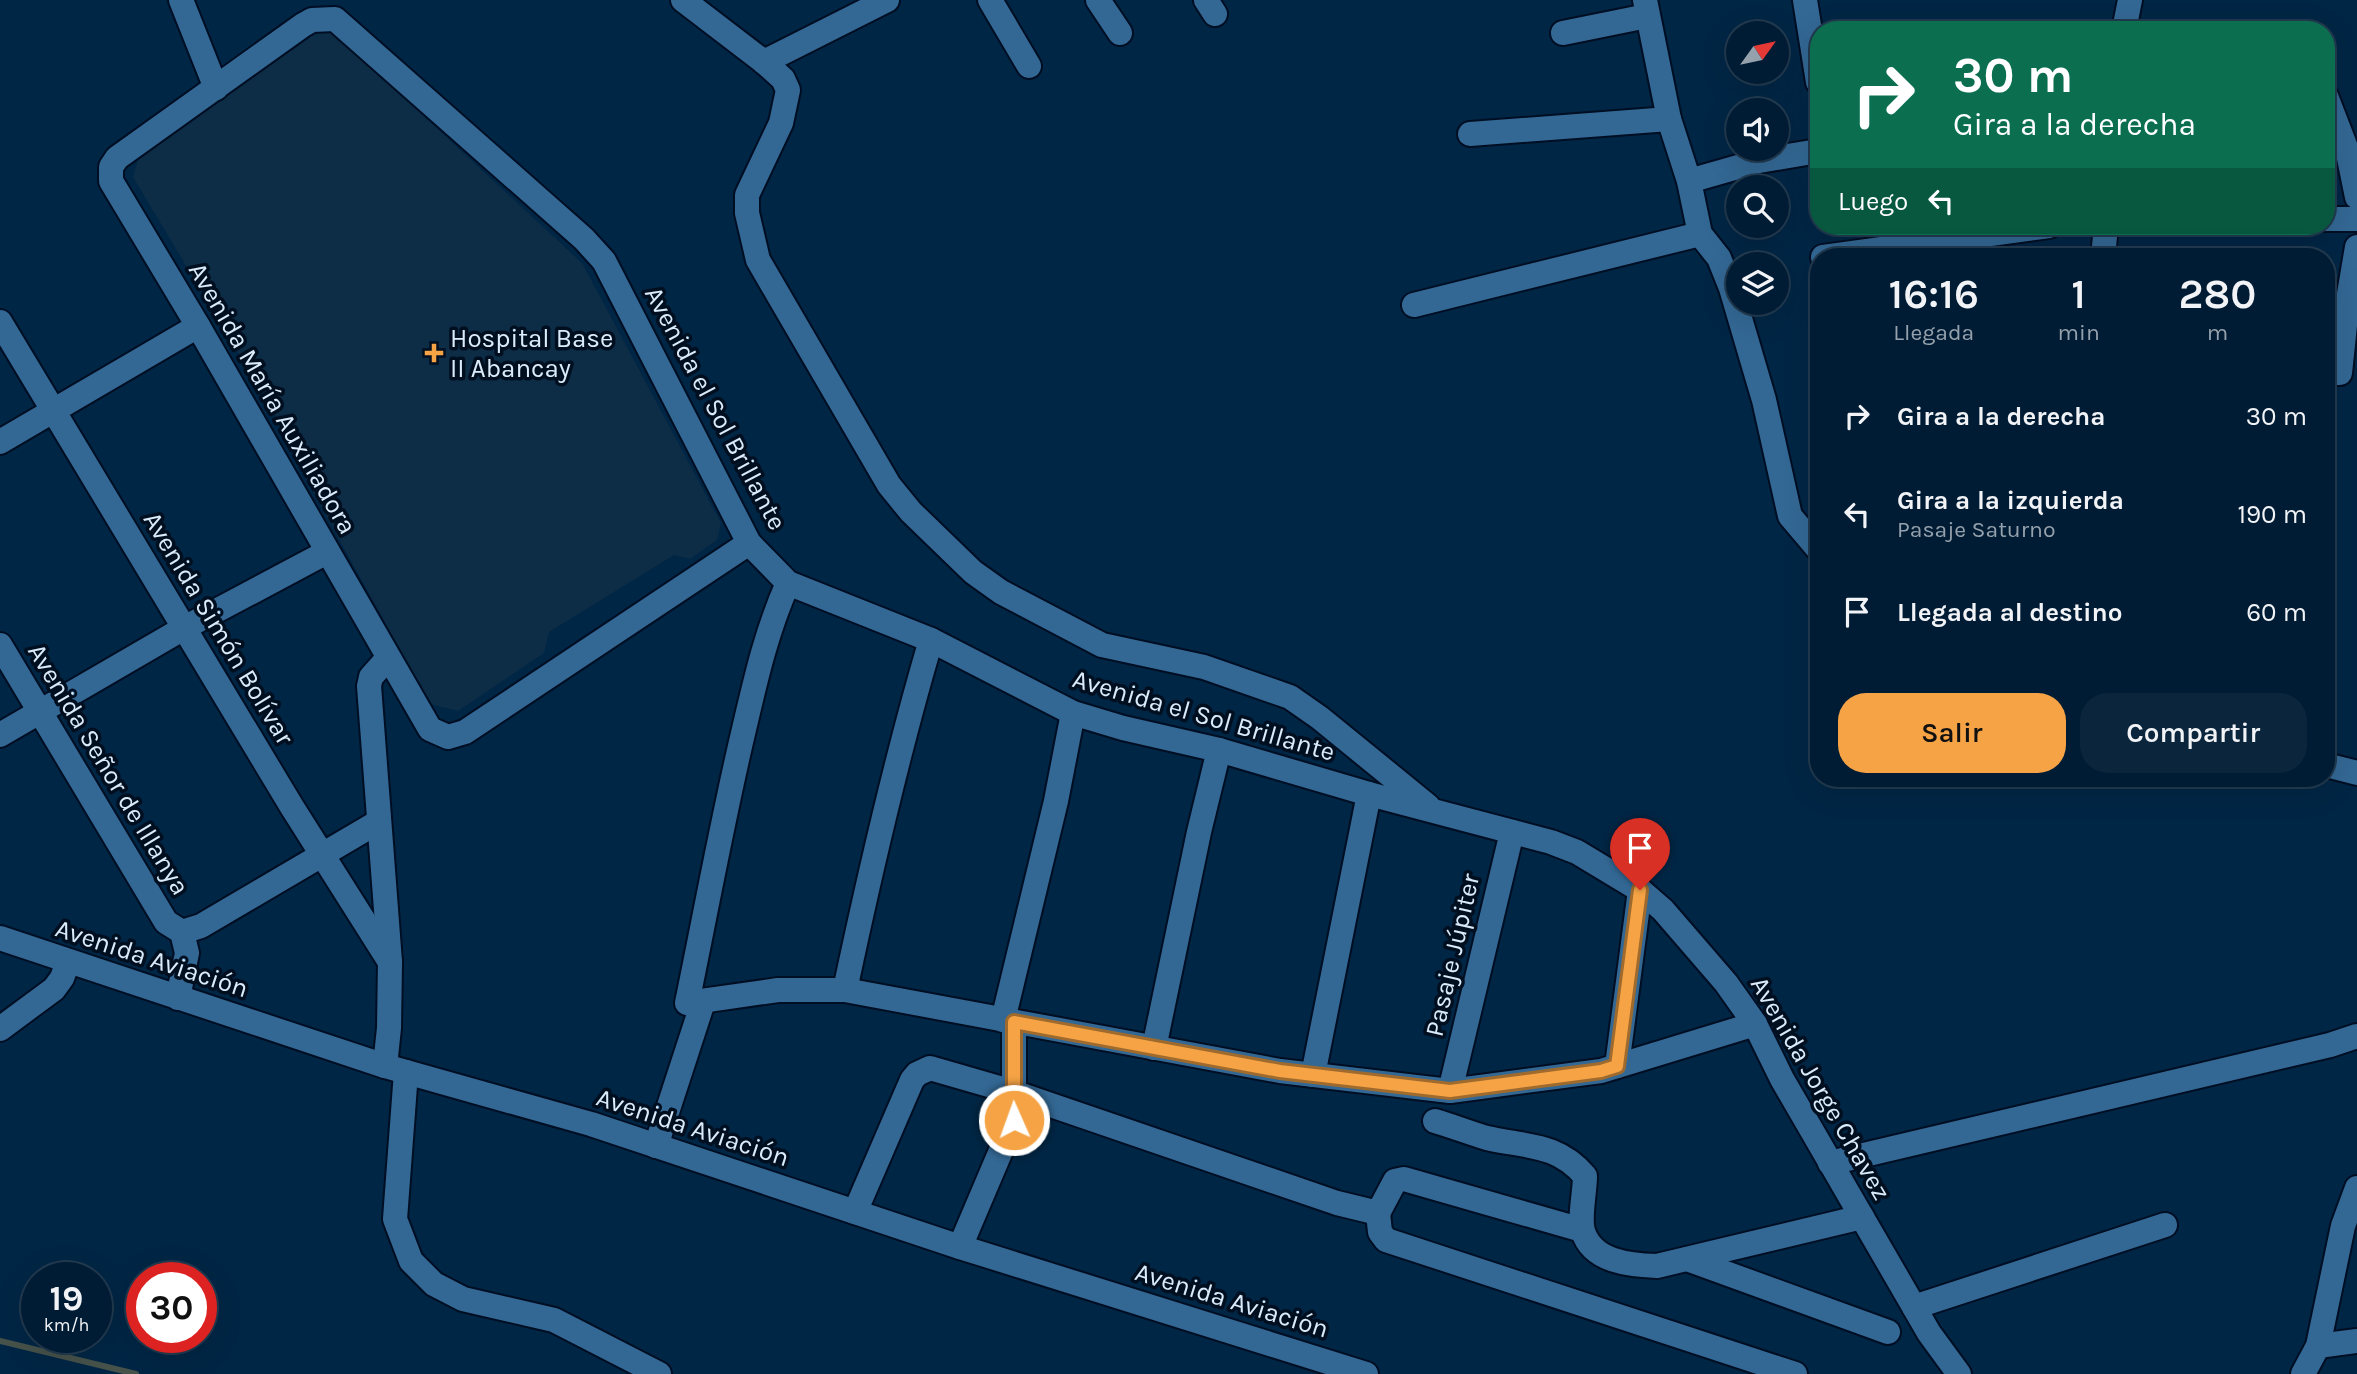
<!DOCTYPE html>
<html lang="es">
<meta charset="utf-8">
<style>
body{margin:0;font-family:Karla,sans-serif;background:#0a253c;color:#f1f3f6;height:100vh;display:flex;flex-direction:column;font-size:26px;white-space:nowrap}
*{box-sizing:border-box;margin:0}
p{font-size:23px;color:#95a1ac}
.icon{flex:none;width:38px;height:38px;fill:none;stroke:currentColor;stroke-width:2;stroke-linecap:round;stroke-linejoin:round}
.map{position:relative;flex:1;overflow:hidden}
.sheet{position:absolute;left:1810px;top:248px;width:525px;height:539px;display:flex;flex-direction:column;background:#001c34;border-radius:28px;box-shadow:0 7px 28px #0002,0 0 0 2px #223a4f}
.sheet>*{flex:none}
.hud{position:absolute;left:1810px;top:21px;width:525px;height:214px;border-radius:28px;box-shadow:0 7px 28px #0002,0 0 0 2px #223a4f;background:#0b6e4f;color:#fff;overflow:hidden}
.needle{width:46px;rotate:57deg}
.controls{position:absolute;left:1726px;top:21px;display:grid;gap:14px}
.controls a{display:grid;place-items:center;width:63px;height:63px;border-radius:50%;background:#001c34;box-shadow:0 7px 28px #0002,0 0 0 2px #223a4f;font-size:35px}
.speed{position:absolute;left:21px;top:1262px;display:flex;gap:14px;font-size:35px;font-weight:700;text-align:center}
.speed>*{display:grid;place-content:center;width:91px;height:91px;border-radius:50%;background:#001c34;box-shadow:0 7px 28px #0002,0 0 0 2px #223a4f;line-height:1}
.speed small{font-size:18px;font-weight:400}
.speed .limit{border:10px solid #d22;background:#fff;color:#111}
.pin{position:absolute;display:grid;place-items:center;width:60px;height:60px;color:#fff;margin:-72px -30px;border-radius:50% 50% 50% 0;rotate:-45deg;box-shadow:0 0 7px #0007}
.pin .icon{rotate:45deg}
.me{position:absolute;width:77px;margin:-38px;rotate:358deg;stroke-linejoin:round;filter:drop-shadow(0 0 5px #0008)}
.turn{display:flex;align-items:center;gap:24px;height:147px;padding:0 28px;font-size:32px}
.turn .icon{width:91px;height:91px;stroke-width:2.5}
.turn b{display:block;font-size:49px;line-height:60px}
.then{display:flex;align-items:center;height:66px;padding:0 28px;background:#0003;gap:14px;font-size:26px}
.eta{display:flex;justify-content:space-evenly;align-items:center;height:119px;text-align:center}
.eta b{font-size:42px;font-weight:600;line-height:49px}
.button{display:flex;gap:14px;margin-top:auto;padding:14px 28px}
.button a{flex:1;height:80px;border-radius:28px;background:#f5a345;color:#111;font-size:28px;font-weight:600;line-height:80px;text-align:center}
.button a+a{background:#0a253c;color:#f1f3f6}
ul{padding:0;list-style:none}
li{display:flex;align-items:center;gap:21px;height:98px;padding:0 28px}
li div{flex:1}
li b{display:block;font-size:26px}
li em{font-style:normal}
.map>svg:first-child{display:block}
.built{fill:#0d2d47}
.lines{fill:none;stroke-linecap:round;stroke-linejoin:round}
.stream{stroke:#47524b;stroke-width:6}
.minor-casing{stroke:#000e23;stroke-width:28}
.minor{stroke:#336894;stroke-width:24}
.route-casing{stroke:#9f6a2d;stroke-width:18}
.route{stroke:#f5a345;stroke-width:12}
.poi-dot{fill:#f5a345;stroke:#000f20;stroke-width:2.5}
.labels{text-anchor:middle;stroke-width:7;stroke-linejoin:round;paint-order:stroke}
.poi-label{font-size:26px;fill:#dbebfa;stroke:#000f20;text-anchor:start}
.street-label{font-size:26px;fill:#dbebfa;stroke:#000f20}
</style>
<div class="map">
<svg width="2357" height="1374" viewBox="0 0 2357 1374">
<rect width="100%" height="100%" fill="#002645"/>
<polygon class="built" points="311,33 334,33 582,263 721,523 717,540 690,559 674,555 549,632 544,653 458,711 430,704 292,454 292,443 133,177 140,152"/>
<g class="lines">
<polyline class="stream" points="0,1341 136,1374"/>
<defs>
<g id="minor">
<polyline points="181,0 216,88"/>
<polyline points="683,0 764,62 783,79 788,90 781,123 747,195 747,213 758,260 889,485 911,512 973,572 1001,592 1102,645 1204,667 1290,697 1320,718 1428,806"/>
<polyline points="990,0 1029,66"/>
<polyline points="1098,0 1120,33"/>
<polyline points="1206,0 1215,14"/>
<polyline points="1645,0 1669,119 1689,181 1700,234 1719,258 1731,288 1764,400 1790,516 1818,549"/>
<polyline points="1805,0 1818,82"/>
<polyline points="2124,30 2130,0"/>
<polyline points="1563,33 1647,16"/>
<polyline points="764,62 887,0"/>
<polyline points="2326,96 2348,153 2357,197"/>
<polyline points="1470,134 1669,119"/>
<polyline points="1689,181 1759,161 1818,151"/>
<polyline points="2326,219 2357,219"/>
<polyline points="1823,257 2049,226"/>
<polyline points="2103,257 2106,226"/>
<polyline points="1414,305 1700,234"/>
<polyline points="0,322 292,807 390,962"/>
<polyline points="2326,373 2340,373 2347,306 2357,247"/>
<polyline points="0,442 198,326"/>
<polyline points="749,543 465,732 448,737 430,729 198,326 111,181 111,167 117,158 303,25 312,20 335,19 584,239 604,261 749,543 788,583 931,640 1073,713 1123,728 1219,750 1369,794 1551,842 1577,852 1640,890 1663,910 1726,983 1755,1024 1782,1079 1914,1307 1929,1333 1959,1374"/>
<path d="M788,583C765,634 754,687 741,742C721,828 705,916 687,1003L778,990H845L1280,1071L1450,1091L1601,1071L1755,1024"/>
<polyline points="0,645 166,922 182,932 187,953 178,998"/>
<polyline points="0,735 184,628 327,552"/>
<polyline points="2326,765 2357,773"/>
<polyline points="182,932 201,926 378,822"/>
<polyline points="0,938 385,1066 591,1124 960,1247 1366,1374"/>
<path d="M845,990C870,872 897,755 931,640"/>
<polyline points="1003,1020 1056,801 1073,713"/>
<polyline points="0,1029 54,989 62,978 68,962"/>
<polyline points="1154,1048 1199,832 1219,750"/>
<polyline points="385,1066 389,1028 390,962 369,686 371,677 387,659"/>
<polyline points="1617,1066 1640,890"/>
<polyline points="406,1072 395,1219 411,1261 434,1284 463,1299 554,1320 659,1374"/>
<polyline points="1313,1075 1369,794"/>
<polyline points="1450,1091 1512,832"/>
<path d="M1435,1121C1452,1126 1470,1133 1487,1138C1526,1147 1557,1143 1585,1176C1585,1191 1579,1218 1583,1231C1592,1262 1630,1265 1657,1266L1862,1217"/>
<polyline points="656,1146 703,1002"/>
<polyline points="1830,1163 2330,1045 2357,1036"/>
<polyline points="855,1212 912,1080 917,1074 930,1068 1013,1092 1337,1203 1378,1213 1395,1181 1404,1179 1582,1230"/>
<polyline points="1378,1213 1380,1232 1386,1240 1795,1374"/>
<polyline points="960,1247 1014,1120 1014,1022"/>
<polyline points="1687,1259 1888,1332"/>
<polyline points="1914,1307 2165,1225"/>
<polyline points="2318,1346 2357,1341"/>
<polyline points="2303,1374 2318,1346 2343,1226 2357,1188"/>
</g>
</defs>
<use href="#minor" class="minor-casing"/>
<use href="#minor" class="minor"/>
</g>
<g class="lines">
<defs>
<polyline id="route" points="1014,1120 1014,1022 1280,1071 1450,1091 1601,1071 1617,1066 1640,890"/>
</defs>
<use href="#route" class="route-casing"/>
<use href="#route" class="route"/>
</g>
<path class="poi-dot" d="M430.5 342.5h7v7h7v7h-7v7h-7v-7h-7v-7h7z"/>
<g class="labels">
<g class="poi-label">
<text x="450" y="347">Hospital Base<tspan x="450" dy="30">II Abancay</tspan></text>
</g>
<g class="street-label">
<text transform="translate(273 398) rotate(60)" y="9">Avenida María Auxiliadora</text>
<text transform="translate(716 408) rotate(62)" y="9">Avenida el Sol Brillante</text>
<text transform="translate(219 628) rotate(59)" y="9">Avenida Simón Bolívar</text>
<text transform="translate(1204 715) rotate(16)" y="9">Avenida el Sol Brillante</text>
<text transform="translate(109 769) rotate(59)" y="9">Avenida Señor de Illanya</text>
<text transform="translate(1452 955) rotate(-77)" y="9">Pasaje Júpiter</text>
<text transform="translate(152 958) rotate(18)" y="9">Avenida Aviación</text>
<text transform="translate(1821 1088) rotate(60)" y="9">Avenida Jorge Chavez</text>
<text transform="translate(693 1127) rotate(18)" y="9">Avenida Aviación</text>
<text transform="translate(1232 1300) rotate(17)" y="9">Avenida Aviación</text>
</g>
</g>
</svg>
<div class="controls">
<a><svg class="needle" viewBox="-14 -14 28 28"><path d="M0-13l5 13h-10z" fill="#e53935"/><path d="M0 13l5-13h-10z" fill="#95a1ac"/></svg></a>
<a><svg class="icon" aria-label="sound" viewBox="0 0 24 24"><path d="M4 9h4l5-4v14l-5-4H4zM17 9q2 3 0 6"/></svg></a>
<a><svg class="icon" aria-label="search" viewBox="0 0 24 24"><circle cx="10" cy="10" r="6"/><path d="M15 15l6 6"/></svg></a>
<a><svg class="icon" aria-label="layers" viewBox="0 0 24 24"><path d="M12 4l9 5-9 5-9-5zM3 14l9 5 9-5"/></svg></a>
</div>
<div class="speed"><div>19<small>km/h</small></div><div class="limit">30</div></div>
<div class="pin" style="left:1640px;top:890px;background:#d93025"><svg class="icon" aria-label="arrive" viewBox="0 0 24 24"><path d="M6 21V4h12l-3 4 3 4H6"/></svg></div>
<svg class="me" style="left:1014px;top:1120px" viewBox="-20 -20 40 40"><circle r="17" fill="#f5a345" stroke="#fff" stroke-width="3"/><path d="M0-11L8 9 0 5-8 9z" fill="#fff"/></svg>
<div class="hud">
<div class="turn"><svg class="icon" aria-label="right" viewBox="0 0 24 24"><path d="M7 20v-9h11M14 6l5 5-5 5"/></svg><div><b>30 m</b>Gira a la derecha</div></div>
<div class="then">Luego<svg class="icon" aria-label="left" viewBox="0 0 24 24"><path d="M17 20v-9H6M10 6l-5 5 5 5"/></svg></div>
</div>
<section class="sheet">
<div class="eta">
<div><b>16:16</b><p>Llegada</p></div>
<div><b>1</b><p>min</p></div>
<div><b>280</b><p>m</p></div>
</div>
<ul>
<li><svg class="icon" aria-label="right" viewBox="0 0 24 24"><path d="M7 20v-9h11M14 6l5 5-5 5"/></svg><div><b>Gira a la derecha</b></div><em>30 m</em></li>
<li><svg class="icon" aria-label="left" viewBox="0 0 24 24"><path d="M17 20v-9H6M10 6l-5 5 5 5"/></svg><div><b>Gira a la izquierda</b><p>Pasaje Saturno</p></div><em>190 m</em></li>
<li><svg class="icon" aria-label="arrive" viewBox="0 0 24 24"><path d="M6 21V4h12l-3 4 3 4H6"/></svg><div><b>Llegada al destino</b></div><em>60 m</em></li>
</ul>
<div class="button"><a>Salir</a><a>Compartir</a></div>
</section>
</div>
